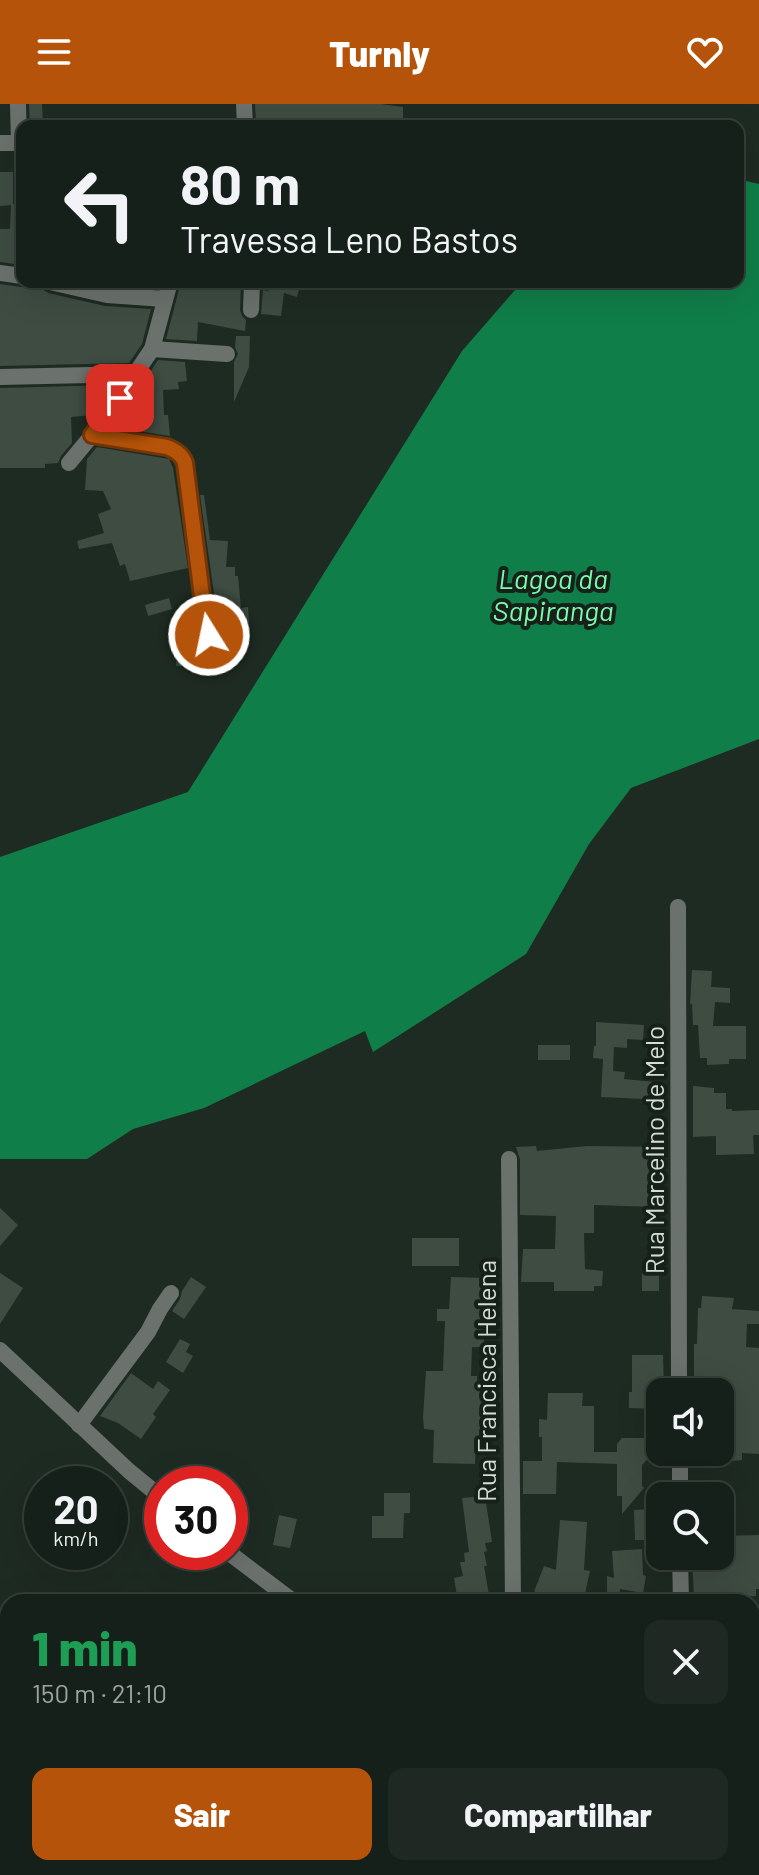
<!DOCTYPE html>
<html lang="pt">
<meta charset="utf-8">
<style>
body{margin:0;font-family:Barlow,sans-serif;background:#1f2823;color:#f1f3f6;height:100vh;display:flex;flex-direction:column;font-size:30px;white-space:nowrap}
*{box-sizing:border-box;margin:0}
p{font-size:26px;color:#9ea3a2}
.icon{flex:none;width:44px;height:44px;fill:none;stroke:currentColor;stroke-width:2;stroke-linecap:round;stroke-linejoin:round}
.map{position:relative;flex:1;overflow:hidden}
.side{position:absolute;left:0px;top:1490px;width:760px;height:282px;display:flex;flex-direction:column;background:#16201a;border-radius:24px 24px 0 0;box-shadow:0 8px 32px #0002,0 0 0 2px #353e39}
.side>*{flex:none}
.guide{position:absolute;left:16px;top:16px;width:728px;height:168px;border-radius:16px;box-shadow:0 8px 32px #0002,0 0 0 2px #353e39;background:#16201a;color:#f1f3f6;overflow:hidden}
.fabs{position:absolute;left:646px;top:1274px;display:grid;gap:16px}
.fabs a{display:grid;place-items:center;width:88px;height:88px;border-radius:16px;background:#16201a;box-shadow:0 8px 32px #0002,0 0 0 2px #353e39;font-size:40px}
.speed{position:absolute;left:24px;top:1362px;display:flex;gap:16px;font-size:40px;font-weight:700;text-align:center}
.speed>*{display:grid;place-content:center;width:104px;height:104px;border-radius:50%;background:#16201a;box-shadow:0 8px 32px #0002,0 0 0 2px #353e39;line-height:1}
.speed small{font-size:20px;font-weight:400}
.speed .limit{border:12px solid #d22;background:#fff;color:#111}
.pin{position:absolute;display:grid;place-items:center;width:68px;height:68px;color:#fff;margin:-34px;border-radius:16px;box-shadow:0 4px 12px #0006}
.me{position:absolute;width:88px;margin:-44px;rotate:350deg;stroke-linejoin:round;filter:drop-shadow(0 0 6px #0008)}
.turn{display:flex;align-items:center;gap:28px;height:168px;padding:0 32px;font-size:36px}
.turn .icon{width:104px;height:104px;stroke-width:2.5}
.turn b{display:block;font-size:56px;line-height:68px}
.round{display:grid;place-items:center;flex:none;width:84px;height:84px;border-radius:16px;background:#1f2823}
.headline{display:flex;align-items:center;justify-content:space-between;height:136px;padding:0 32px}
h1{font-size:48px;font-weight:800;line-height:60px;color:#1e9e55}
.primary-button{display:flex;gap:16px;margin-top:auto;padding:16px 32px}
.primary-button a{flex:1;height:92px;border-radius:16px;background:#b45309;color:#fff;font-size:32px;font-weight:800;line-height:92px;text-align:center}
.primary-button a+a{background:#1f2823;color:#f1f3f6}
header{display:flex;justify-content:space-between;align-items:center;height:104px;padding:0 32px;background:#b45309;color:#fff;font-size:36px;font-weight:800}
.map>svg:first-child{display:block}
.water{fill:#107e49}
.building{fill:#3e4c42}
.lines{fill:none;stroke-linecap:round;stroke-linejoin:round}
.minor{stroke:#6b716d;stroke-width:16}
.tertiary{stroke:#6b716d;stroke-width:16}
.trunk{stroke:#bccbc1;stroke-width:22}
.route-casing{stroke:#753606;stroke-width:20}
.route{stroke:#b45309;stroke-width:14}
.labels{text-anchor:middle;stroke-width:8;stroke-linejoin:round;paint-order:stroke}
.street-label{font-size:26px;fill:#d4dcd6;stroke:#152119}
.water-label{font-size:28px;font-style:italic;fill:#7df9af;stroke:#152119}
</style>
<header><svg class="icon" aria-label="menu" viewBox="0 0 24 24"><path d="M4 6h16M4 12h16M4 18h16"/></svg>Turnly<svg class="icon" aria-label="heart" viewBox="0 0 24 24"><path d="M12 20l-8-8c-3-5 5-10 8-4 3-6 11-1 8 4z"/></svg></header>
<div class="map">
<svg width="759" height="1771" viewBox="0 0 759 1771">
<rect width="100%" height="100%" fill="#1e2b22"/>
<polygon class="water" points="738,75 759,80 759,635 631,684 589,740 526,850 373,948 365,927 204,1004 133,1025 87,1055 0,1055 0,753 188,688 462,247 522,178 738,178"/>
<g class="building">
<polygon points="29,0 42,0 43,22 30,22"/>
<polygon points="255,0 381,0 403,3 403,22 256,22"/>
<polygon points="0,68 13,68 13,100 22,100 22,161 0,158 0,125 10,125 11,101 0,102"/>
<polygon points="31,178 39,178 42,185 48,189 105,202 151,205 142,240 129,259 0,262 0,180 21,183 27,182"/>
<polygon points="181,178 241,178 240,206 242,212 246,216 245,227 198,218 197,237 166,235"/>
<polygon points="263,178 301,178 297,193 284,189 281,212 261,210 263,186 268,187 269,185 263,183"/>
<polygon points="236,232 250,232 249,263 234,298 234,258 238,250 235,243"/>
<polygon points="158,256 185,258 187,277 178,278 179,285 163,286 164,311 168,311 170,332 113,323"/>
<polygon points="114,281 94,311 71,313 72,339 61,352 58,359 45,360 45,364 0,364 0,284"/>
<polygon points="97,343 169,355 173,364 188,464 130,477 125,460 120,462 112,439 79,445 77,437 104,429 98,410 111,405 103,387 85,386 87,355"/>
<polygon points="200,391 204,391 210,436 228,437 226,463 235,463 235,472 238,472 241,504 248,503 249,518 240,518 240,524 219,524"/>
<polygon points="169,494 172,505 148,512 145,501"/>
<polygon points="172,528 198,529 200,537 204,541 203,563 176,562 177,536 172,536"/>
<polygon points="692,866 712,867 711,883 730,884 730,899 715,898 713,922 746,922 746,955 729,955 729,960 707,961 707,954 700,954 698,921 693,921 692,900 690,900"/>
<polygon points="596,918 644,921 643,936 627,935 627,944 614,943 613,967 625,968 624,975 665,979 665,996 601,993 603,955 593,954 594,942 596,942"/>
<rect x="538" y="941" width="32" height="15"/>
<polygon points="693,982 714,984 714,989 726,989 726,1005 732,1005 732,1007 759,1006 759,1031 753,1031 754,1050 716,1051 716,1032 693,1033"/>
<polygon points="536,1042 537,1047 587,1042 667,1043 667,1066 656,1065 655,1103 594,1101 594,1129 584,1129 585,1165 603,1167 602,1182 594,1182 594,1187 554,1187 554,1178 521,1178 523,1145 555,1145 556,1112 520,1111 520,1055 516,1043"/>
<polygon points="0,1104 18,1121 0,1142"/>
<rect x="412" y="1134" width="47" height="28"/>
<polygon points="0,1169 23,1184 0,1220"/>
<rect x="642" y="1169" width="17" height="18"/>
<polygon points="191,1173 206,1183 184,1215 172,1207 180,1195 182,1187"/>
<polygon points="451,1173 484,1174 484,1243 472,1243 471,1272 477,1272 477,1279 485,1279 483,1315 492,1315 492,1328 490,1328 490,1340 476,1339 475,1360 433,1359 434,1326 424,1325 423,1313 426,1267 443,1267 445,1217 437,1217 437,1205 449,1205"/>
<polygon points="702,1192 734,1194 732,1205 759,1207 759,1220 747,1220 746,1243 759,1244 759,1350 742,1349 742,1356 720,1358 720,1288 694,1288 694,1240 697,1240 698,1204 701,1204"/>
<polygon points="180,1235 190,1240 186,1248 193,1252 183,1269 166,1258"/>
<polygon points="632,1251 663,1251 664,1283 660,1283 660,1305 629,1304 629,1288 632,1288"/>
<polygon points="131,1269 153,1285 158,1277 170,1286 153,1310 156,1313 141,1335 118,1319 100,1312"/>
<polygon points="548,1289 583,1289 582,1302 594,1302 594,1348 617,1348 617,1340 622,1334 650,1334 659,1343 642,1361 642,1382 644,1384 622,1410 622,1392 617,1392 617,1360 557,1358 556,1390 523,1390 523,1357 542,1357 542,1333 539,1333 539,1315 547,1316"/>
<polygon points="384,1389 410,1389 410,1409 404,1409 403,1434 372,1434 372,1412 384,1412"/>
<polygon points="485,1392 492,1438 485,1439 487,1447 484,1448 487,1462 484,1462 490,1497 458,1498 454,1474 463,1472 460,1458 465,1458 464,1449 469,1448 462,1394"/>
<polygon points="657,1405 658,1436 635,1436 634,1406"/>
<polygon points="279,1411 297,1415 290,1444 273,1441"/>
<polygon points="560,1416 587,1418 584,1466 590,1467 583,1498 533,1498 535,1485 544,1462 556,1466"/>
<polygon points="759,1431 759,1485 756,1485 756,1492 694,1495 692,1456 721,1456 721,1432"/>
<polygon points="642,1445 643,1471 646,1472 643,1489 620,1485 619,1495 607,1491 607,1472 614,1474 612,1447"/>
</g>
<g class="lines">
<g class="minor">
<polyline points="18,0 19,39"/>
<polyline points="244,0 245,22"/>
<polyline points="0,39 22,39"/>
<polyline points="0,169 22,172"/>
<polyline points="50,178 107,191 165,195"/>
<polyline points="251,206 252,178"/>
<polyline points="152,245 227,250"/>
<polyline points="0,273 136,270"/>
<polyline points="92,331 167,343 175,346 183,353 209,531"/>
<polyline points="69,359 103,318 152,245 170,178"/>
<polyline points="678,803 679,1288"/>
<polyline points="509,1055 513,1498"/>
<polyline points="79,1321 148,1228 160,1205 171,1189"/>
<polyline points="680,1348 680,1392"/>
<polyline points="680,1452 681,1498"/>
<polyline points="516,1764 516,1771"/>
</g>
<g class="tertiary">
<polyline points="0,1246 129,1367 162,1394"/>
<polyline points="228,1448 294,1498"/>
<polyline points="689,1764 698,1771"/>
</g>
<g class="trunk">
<polyline points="0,1757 8,1758"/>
<polyline points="88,1764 161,1771"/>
<polyline points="45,1771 50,1766 58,1764"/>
</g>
</g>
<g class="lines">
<defs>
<path id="route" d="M120,294L92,331L167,343C175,346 182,350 185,359L202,492L209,531"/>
</defs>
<use href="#route" class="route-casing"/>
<use href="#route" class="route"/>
</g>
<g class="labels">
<g class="street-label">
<text transform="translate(655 1046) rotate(-90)" y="9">Rua Marcelino de Melo</text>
<text transform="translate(487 1277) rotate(-90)" y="9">Rua Francisca Helena</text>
</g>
<g class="water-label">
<text x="553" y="485">Lagoa da<tspan x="553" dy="32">Sapiranga</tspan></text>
</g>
</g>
</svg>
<div class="fabs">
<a><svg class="icon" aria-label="sound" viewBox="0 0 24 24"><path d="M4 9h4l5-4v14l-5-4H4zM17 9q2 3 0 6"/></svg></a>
<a><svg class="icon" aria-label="search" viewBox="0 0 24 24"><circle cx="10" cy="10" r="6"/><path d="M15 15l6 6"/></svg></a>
</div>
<div class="speed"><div>20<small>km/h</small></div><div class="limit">30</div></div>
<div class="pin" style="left:120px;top:294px;background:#d93025"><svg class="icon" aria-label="arrive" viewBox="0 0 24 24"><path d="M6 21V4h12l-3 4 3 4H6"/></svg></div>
<svg class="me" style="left:209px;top:531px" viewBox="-20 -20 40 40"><circle r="17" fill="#b45309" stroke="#fff" stroke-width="3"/><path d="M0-11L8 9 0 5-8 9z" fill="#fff"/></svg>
<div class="guide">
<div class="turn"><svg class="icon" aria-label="left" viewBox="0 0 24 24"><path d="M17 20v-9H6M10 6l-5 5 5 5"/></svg><div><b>80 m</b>Travessa Leno Bastos</div></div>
</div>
<section class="side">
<div class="headline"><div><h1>1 min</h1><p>150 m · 21:10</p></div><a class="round"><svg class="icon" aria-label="close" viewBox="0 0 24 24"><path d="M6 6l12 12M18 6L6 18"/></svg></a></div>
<div class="primary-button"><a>Sair</a><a>Compartilhar</a></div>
</section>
</div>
